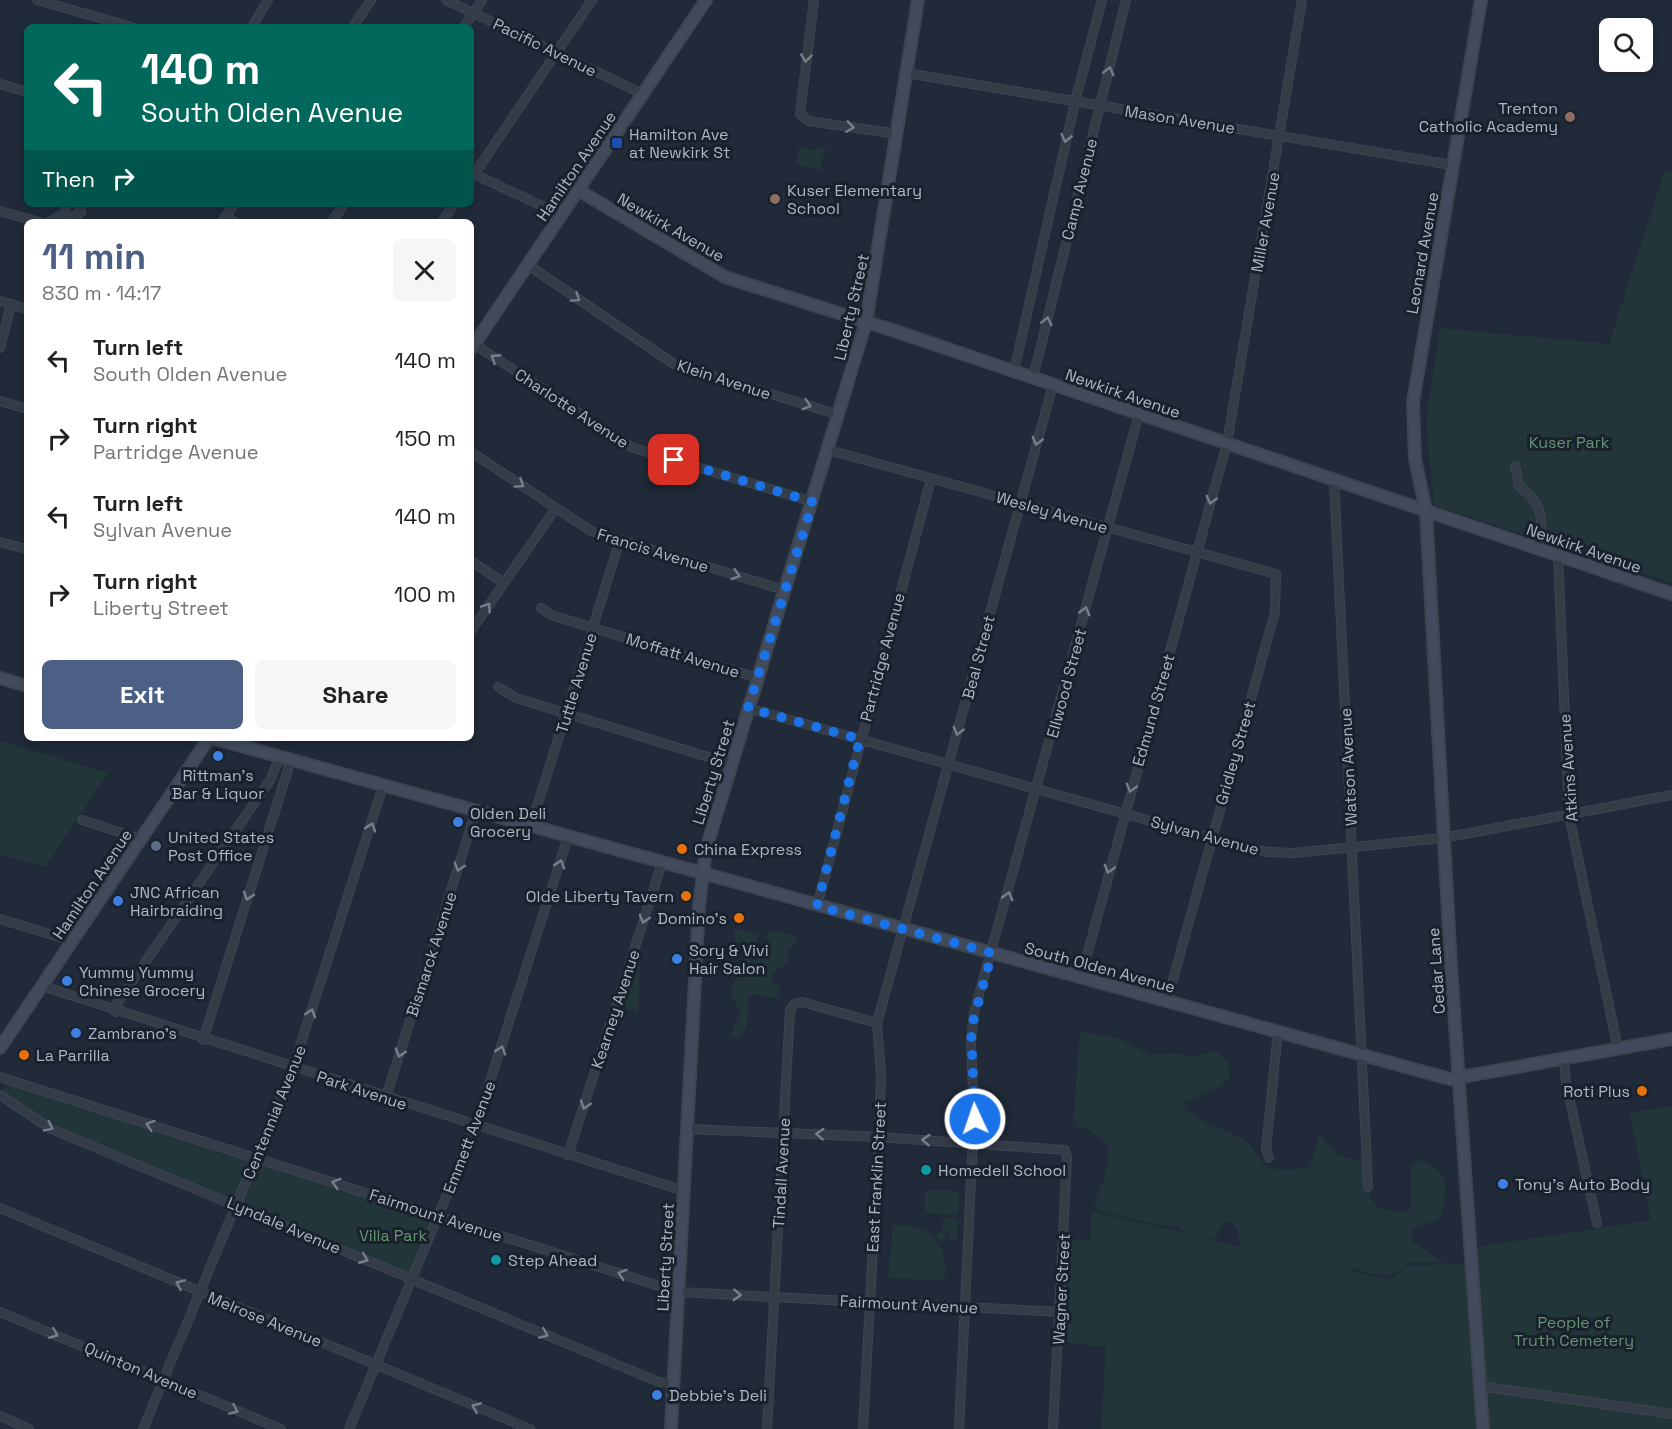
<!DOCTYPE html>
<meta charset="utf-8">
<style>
body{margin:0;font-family:"Space Grotesk",sans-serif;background:#f6f6f6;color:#202124;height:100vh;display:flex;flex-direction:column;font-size:22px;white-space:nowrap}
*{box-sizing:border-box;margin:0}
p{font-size:20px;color:#757577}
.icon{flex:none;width:33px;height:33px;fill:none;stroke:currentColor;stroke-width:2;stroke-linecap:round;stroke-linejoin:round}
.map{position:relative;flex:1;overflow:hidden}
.panel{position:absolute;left:24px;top:219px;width:450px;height:522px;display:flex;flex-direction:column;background:#fff;border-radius:9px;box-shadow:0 3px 9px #0003}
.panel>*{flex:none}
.top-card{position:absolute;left:24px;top:24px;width:450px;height:183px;border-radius:9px;box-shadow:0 3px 9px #0003;background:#00695c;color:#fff;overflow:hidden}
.fabs{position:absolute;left:1599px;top:18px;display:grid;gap:12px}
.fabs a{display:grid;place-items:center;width:54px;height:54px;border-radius:9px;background:#fff;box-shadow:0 3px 9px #0003;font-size:30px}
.pin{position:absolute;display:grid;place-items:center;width:51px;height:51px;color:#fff;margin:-26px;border-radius:12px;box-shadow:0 3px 9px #0006}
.me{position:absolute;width:66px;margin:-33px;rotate:357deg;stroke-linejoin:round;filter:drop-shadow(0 0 4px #0008)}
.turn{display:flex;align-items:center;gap:21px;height:126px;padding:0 18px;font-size:27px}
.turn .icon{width:78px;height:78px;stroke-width:2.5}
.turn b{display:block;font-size:42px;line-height:51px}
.then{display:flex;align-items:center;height:57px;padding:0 18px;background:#0003;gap:12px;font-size:22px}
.round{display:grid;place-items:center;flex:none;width:63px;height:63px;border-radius:9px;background:#f6f6f6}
.head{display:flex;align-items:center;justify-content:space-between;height:102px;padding:0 18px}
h1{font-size:36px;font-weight:600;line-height:45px;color:#4b6084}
.primary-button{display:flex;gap:12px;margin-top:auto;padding:12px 18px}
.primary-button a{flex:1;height:69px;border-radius:9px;background:#4b6084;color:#fff;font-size:24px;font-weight:600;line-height:69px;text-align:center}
.primary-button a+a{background:#f6f6f6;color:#202124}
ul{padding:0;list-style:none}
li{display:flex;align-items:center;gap:18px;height:78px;padding:0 18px}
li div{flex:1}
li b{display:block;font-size:22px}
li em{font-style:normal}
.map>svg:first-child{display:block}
.green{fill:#223639;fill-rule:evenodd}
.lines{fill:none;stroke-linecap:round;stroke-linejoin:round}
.street-casing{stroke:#3d4552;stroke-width:10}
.secondary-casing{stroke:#3d4552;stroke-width:14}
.street{stroke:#343c48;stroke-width:8}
.secondary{stroke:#414b5b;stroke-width:10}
.oneway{stroke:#777f8d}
.route{stroke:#1a73e8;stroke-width:10;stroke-dasharray:0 18}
.education-dot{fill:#8d6e63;stroke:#19212d;stroke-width:2}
.transit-dot{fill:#1a4fb4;stroke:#19212d;stroke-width:2}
.shop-dot{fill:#3f7fe0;stroke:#19212d;stroke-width:2}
.service-dot{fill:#5c6f8a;stroke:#19212d;stroke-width:2}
.food-dot{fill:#e8710a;stroke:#19212d;stroke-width:2}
.culture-dot{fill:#0f9aa8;stroke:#19212d;stroke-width:2}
.labels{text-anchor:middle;stroke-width:6;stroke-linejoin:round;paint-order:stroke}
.street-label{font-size:16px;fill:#aeb6c5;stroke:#19212d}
.poi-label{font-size:16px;fill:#aeb6c5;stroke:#19212d;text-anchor:start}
.park-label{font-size:16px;fill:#659571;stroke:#19212d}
</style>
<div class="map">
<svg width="1672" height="1429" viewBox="0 0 1672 1429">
<rect width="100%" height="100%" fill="#202a38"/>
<g class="green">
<polygon points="821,146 825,148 820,171 796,164 799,147 814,150"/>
<polygon points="1664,172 1672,173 1672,583 1434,505 1426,421 1440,328 1609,344"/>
<polygon points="0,741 108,773 45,867 0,855"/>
<path d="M735,928L759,934L756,945L767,958L771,951L766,932C775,929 791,933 798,939L787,952L788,962L772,974L773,983L780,986L778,997L766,998L755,994L748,997L747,1026L740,1037H730L740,1012L730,992L740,968L746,963L735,943Z"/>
<polygon points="641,945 638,1013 622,1007"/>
<path d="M1080,1031L1119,1039L1151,1055L1171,1053L1195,1056L1216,1051L1227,1061L1230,1077L1223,1085L1184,1103L1185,1109C1202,1123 1223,1129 1243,1139C1251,1144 1255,1154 1261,1161C1273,1174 1295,1170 1310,1167L1319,1133L1336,1154L1365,1163L1370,1183L1369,1197L1381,1209L1404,1213L1411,1208L1410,1166L1419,1160C1452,1174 1447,1186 1441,1217L1410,1231L1413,1242L1443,1262L1409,1263L1392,1275H1375L1353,1268L1348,1271L1390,1280L1406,1266L1470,1263V1248L1651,1220L1630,1113L1672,1106V1429H1101L1106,1347L1064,1342L1070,1240L1090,1241L1091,1211L1187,1234L1179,1227L1158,1225L1099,1211L1094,1203L1105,1176L1110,1148L1091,1131L1073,1126ZM1231,1221L1238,1231L1240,1247L1207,1239H1215L1225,1222Z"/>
<polygon points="7,1084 433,1218 412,1274 47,1124 2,1093"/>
<polygon points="925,1190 959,1191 958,1215 925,1213"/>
<polygon points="943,1218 958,1219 957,1239 949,1239 949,1231 942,1231 947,1237 941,1242 935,1235 942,1231"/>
<path d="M906,1225C935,1229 951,1253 944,1281L888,1278L893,1226Z"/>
</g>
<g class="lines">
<defs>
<g id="street">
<polyline points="37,0 132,27"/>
<polyline points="446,0 643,94"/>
<polyline points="814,0 800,114 809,121 897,134"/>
<polyline points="252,27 268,0"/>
<polyline points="353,27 371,0"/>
<polyline points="464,27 482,0"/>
<polyline points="907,73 1452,165"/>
<polyline points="0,84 27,92"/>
<polyline points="472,173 561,215"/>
<polyline points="471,179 592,0"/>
<polyline points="66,204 65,213 72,218 81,212 79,204"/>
<polyline points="0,211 39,222"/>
<polyline points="225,217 235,222"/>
<polyline points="49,222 65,213"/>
<polyline points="222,222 234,204"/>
<polyline points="332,222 344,204"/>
<polyline points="442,222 454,204"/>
<polyline points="528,265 674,364 839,415"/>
<polyline points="0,301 27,309"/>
<polyline points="474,344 631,447 813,502"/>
<polyline points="0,348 11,304"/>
<polyline points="1014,371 1075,102 1102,0"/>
<polyline points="1033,378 1126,0"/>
<polyline points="0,401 27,409"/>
<polyline points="829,450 1276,574 1275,612 1167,1001"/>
<polyline points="471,452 591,531 784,590"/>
<path d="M1515,466L1519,486C1543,503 1545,522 1537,548"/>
<polyline points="1334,479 1368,1187"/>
<polyline points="0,542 27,549"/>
<polyline points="1558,555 1569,815 1618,1049"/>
<polyline points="471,561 504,583"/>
<polyline points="541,608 551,615 758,678"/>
<polyline points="471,631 556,508"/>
<polyline points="498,687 516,698 731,764"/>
<polyline points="748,708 1211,838 1267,852 1294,853 1443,838 1672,795"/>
<polyline points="82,820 140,839"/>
<polyline points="531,826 620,540"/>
<polyline points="817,906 931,479"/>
<polyline points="0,919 72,941"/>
<polyline points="1081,977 1227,443 1302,0"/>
<polyline points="42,986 684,1191"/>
<polyline points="115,1012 118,1002 270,780 280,757"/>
<polyline points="203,1040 291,760"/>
<polyline points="1564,1059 1566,1083 1597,1223"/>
<polyline points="0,1077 678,1292 1060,1312"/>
<polyline points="0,1095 51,1129 659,1382 673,1383"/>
<polyline points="386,1097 476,811"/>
<polyline points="687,1129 879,1137 1065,1150 1067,1157 1053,1429"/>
<polyline points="568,1155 662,863"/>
<polyline points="1269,1158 1266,1149 1278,1031"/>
<polyline points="0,1208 530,1429"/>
<polyline points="0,1312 281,1429"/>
<polyline points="1480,1386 1672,1414"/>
<polyline points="0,1416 29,1429"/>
<polyline points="143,1429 293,1068 383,786"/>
<polyline points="349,1429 476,1125 568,837"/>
<polyline points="767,1429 790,1010 794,1004 802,1002 877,1023"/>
<polyline points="863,1429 879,1137 881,1075 877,1023 1053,385"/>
<polyline points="959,1429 974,1119 971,1042 974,1013 1139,414"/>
</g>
<g id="secondary">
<polyline points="1481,0 1413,402 1415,459 1426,511 1451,967 1483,1429"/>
<polyline points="578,190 725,277 898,332 1672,594"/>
<polyline points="471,349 706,0"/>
<polyline points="0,678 27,686"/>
<polyline points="212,738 1450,1079 1672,1039"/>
<polyline points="0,1048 209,738"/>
<polyline points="671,1429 699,906 706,849 866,322 918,0"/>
</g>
</defs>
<use href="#street" class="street-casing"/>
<use href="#secondary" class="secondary-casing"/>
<use href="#street" class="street"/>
<use href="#secondary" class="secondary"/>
</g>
<defs><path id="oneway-chevron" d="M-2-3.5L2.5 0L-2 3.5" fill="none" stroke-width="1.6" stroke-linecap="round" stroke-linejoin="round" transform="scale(1.5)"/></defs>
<g class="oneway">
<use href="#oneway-chevron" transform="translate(806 58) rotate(97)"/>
<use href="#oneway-chevron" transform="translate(1109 71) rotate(-76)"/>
<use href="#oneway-chevron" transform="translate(850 127) rotate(8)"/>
<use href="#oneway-chevron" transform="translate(1066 138) rotate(103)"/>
<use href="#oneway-chevron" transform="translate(576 298) rotate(34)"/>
<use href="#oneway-chevron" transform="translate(1047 321) rotate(-76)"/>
<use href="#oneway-chevron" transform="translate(495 358) rotate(-147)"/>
<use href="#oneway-chevron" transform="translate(807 405) rotate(17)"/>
<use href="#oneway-chevron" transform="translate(1037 441) rotate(105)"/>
<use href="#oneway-chevron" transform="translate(520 484) rotate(34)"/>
<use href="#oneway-chevron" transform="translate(1211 500) rotate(105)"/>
<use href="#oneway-chevron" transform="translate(736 575) rotate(17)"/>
<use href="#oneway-chevron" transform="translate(487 607) rotate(-56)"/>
<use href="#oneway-chevron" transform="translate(1085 611) rotate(-75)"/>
<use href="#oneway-chevron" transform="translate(958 731) rotate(105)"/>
<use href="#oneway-chevron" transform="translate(1131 788) rotate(106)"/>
<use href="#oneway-chevron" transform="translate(371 827) rotate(-72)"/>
<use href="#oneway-chevron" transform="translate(560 864) rotate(-73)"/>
<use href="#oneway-chevron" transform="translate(459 867) rotate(107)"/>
<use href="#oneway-chevron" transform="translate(1109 869) rotate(105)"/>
<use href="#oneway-chevron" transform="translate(248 896) rotate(108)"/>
<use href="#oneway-chevron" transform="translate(1008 896) rotate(-75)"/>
<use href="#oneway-chevron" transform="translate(644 919) rotate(107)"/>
<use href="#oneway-chevron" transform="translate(311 1013) rotate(-72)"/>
<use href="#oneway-chevron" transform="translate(501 1050) rotate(-73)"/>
<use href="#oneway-chevron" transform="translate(400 1053) rotate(108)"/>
<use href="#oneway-chevron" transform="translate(585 1105) rotate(108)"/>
<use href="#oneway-chevron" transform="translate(150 1125) rotate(-163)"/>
<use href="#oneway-chevron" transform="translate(49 1127) rotate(26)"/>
<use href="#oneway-chevron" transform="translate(820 1134) rotate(-177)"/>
<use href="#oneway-chevron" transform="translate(926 1140) rotate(-177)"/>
<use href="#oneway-chevron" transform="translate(336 1183) rotate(-163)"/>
<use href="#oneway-chevron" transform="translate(364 1259) rotate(22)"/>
<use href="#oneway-chevron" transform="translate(622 1274) rotate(-162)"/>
<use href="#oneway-chevron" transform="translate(180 1284) rotate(-157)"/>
<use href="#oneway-chevron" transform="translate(737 1295) rotate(3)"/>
<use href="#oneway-chevron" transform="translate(54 1334) rotate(23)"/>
<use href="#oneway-chevron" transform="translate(544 1334) rotate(23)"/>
<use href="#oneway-chevron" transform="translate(476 1407) rotate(-157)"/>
<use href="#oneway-chevron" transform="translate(234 1410) rotate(23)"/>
</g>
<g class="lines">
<polyline class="route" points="674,460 813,502 748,708 860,739 817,906 992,953 971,1029 975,1119"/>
</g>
<g class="education-dot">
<circle cx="1570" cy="117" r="6"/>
<circle cx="775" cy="199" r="6"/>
</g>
<rect class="transit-dot" x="611" y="137" width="12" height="12" rx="3"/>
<g class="shop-dot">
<circle cx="218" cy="756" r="6"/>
<circle cx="458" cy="822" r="6"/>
<circle cx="118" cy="901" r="6"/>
<circle cx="677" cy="959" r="6"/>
<circle cx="67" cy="981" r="6"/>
<circle cx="76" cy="1033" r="6"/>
<circle cx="1503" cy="1184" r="6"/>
<circle cx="657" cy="1395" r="6"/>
</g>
<circle class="service-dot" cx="156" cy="846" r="6"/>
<g class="food-dot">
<circle cx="682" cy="849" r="6"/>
<circle cx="686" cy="896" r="6"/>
<circle cx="739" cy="918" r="6"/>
<circle cx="24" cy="1055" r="6"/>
<circle cx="1642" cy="1091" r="6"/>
</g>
<g class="culture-dot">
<circle cx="926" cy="1170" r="6"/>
<circle cx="496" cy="1260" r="6"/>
</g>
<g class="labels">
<g class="street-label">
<text transform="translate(545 47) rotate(26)" y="6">Pacific Avenue</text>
<text transform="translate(1180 119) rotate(9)" y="6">Mason Avenue</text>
<text transform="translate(576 166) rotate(-56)" y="6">Hamilton Avenue</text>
<text transform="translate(1079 189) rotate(-76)" y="6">Camp Avenue</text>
<text transform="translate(1265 222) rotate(-80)" y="6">Miller Avenue</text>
<text transform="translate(671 227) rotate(30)" y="6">Newkirk Avenue</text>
<text transform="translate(1422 253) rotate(-80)" y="6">Leonard Avenue</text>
<text transform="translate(851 307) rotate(-77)" y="6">Liberty Street</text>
<text transform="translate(724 379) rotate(18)" y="6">Klein Avenue</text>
<text transform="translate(1123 393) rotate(19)" y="6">Newkirk Avenue</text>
<text transform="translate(572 408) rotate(33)" y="6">Charlotte Avenue</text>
<text transform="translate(1052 512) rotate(16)" y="6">Wesley Avenue</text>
<text transform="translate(1584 548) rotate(19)" y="6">Newkirk Avenue</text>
<text transform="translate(653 550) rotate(17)" y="6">Francis Avenue</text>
<text transform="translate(683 655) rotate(17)" y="6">Moffatt Avenue</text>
<text transform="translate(882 657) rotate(-75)" y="6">Partridge Avenue</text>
<text transform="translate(978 657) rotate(-75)" y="6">Beal Street</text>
<text transform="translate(576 683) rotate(-73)" y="6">Tuttle Avenue</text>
<text transform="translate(1066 683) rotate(-75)" y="6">Ellwood Street</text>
<text transform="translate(1153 710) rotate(-74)" y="6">Edmund Street</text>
<text transform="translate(1235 753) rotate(-74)" y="6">Gridley Street</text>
<text transform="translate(1348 767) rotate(-93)" y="6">Watson Avenue</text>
<text transform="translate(1568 768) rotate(-94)" y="6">Atkins Avenue</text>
<text transform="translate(713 772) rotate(-73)" y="6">Liberty Street</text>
<text transform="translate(1205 835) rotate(15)" y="6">Sylvan Avenue</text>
<text transform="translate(92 884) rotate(-56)" y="6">Hamilton Avenue</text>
<text transform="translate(431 954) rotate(-72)" y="6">Bismarck Avenue</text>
<text transform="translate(1100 967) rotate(15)" y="6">South Olden Avenue</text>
<text transform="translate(1436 971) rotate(-94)" y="6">Cedar Lane</text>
<text transform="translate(615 1009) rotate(-72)" y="6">Kearney Avenue</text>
<text transform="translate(362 1090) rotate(18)" y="6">Park Avenue</text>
<text transform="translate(274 1112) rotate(-68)" y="6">Centennial Avenue</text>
<text transform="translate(469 1137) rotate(-69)" y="6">Emmett Avenue</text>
<text transform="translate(781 1173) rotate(-87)" y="6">Tindall Avenue</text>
<text transform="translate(876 1177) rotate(-87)" y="6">East Franklin Street</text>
<text transform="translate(436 1215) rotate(18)" y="6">Fairmount Avenue</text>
<text transform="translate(284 1225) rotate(23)" y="6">Lyndale Avenue</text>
<text transform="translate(665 1257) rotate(-87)" y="6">Liberty Street</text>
<text transform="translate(1061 1289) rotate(-87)" y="6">Wagner Street</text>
<text transform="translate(909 1304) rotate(3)" y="6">Fairmount Avenue</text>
<text transform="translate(265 1319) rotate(22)" y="6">Melrose Avenue</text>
<text transform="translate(141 1370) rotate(23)" y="6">Quinton Avenue</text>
</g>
<g class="poi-label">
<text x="1558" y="114" text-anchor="end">Trenton<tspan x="1558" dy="18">Catholic Academy</tspan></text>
<text x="629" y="140">Hamilton Ave<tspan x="629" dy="18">at Newkirk St</tspan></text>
<text x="787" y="196">Kuser Elementary<tspan x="787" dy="18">School</tspan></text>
<text x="218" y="781" text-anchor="middle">Rittman's<tspan x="218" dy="18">Bar &amp; Liquor</tspan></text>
<text x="470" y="819">Olden Deli<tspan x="470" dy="18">Grocery</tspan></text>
<text x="168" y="843">United States<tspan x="168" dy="18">Post Office</tspan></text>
<text x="694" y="855">China Express</text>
<text x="130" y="898">JNC African<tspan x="130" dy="18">Hairbraiding</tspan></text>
<text x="674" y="902" text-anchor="end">Olde Liberty Tavern</text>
<text x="727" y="924" text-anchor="end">Domino's</text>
<text x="689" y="956">Sory &amp; Vivi<tspan x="689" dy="18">Hair Salon</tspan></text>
<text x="79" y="978">Yummy Yummy<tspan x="79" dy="18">Chinese Grocery</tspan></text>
<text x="88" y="1039">Zambrano's</text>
<text x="36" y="1061">La Parrilla</text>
<text x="1630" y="1097" text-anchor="end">Roti Plus</text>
<text x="938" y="1176">Homedell School</text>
<text x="1515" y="1190">Tony's Auto Body</text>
<text x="508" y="1266">Step Ahead</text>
<text x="669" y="1401">Debbie's Deli</text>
</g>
<g class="park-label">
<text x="1569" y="448">Kuser Park</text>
<text x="393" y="1241">Villa Park</text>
<text x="1574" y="1328">People of<tspan x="1574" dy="18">Truth Cemetery</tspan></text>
</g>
</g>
</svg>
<div class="fabs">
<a><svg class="icon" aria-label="search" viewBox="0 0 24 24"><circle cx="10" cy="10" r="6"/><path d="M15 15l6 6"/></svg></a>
</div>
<div class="pin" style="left:674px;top:460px;background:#d93025"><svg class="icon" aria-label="arrive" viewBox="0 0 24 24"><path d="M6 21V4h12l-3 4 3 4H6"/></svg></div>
<svg class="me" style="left:975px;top:1119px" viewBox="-20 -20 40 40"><circle r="17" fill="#1a73e8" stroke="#fff" stroke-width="3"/><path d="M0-11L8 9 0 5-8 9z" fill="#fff"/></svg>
<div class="top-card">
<div class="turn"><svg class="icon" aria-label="left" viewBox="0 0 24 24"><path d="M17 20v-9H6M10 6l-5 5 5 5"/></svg><div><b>140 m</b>South Olden Avenue</div></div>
<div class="then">Then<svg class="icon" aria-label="right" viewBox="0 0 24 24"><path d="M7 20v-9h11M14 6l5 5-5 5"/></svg></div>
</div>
<section class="panel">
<div class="head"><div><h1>11 min</h1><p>830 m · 14:17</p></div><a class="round"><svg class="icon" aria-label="close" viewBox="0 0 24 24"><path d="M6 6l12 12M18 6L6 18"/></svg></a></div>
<ul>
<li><svg class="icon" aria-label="left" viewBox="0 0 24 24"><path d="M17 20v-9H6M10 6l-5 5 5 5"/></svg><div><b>Turn left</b><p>South Olden Avenue</p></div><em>140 m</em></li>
<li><svg class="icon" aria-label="right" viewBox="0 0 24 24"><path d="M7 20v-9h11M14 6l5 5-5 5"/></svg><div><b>Turn right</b><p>Partridge Avenue</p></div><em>150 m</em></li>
<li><svg class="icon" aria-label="left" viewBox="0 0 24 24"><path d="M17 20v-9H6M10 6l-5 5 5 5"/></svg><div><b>Turn left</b><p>Sylvan Avenue</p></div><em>140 m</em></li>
<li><svg class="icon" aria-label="right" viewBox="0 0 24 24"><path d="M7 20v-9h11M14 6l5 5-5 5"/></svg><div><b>Turn right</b><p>Liberty Street</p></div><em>100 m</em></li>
</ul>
<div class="primary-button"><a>Exit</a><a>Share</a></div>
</section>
</div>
